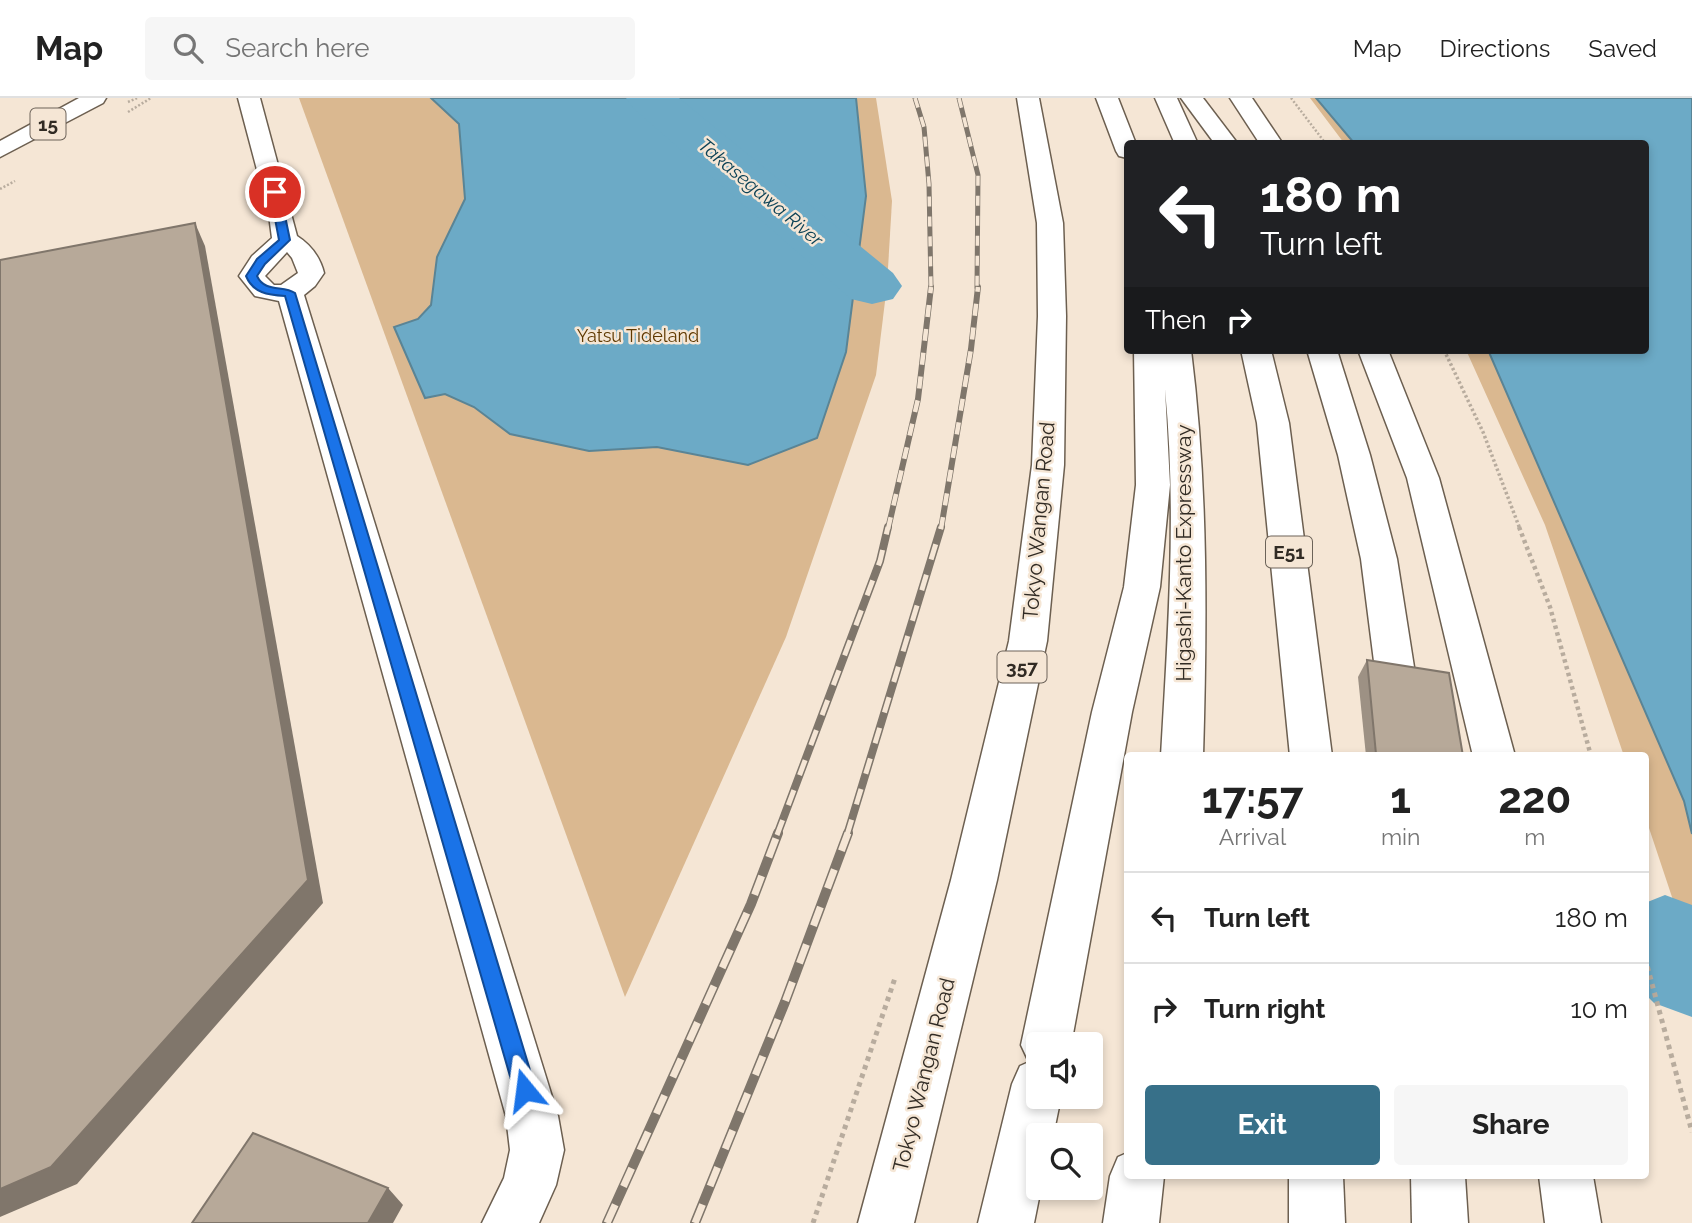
<!DOCTYPE html>
<style>
body{margin:0;font-family:Raleway,sans-serif;background:#f6f6f6;color:#222;height:100vh;display:flex;flex-direction:column;font-size:26px;white-space:nowrap}
*{box-sizing:border-box;margin:0}
p{font-size:23px;color:#767676}
.icon{flex:none;width:38px;height:38px;fill:none;stroke:currentColor;stroke-width:2;stroke-linecap:round;stroke-linejoin:round}
.map{position:relative;flex:1;overflow:hidden}
.drawer{position:absolute;left:1124px;top:654px;width:525px;height:427px;display:flex;flex-direction:column;background:#fff;border-radius:7px;box-shadow:0 4px 10px #0003}
.drawer>*{flex:none}
.guide{position:absolute;left:1124px;top:42px;width:525px;height:214px;border-radius:7px;box-shadow:0 4px 10px #0003;background:#202124;color:#fff;overflow:hidden}
.controls{position:absolute;left:1026px;top:934px;display:grid;gap:14px}
.controls a{display:grid;place-items:center;width:77px;height:77px;border-radius:7px;background:#fff;box-shadow:0 4px 10px #0003;font-size:35px}
.pin{position:absolute;display:grid;place-items:center;width:60px;height:60px;color:#fff;margin:-30px;border:4px solid #fff;border-radius:50%;box-shadow:0 2px 7px #0007}
.me{position:absolute;width:77px;margin:-38px;rotate:344deg;stroke-linejoin:round;filter:drop-shadow(0 0 5px #0008)}
.turn{display:flex;align-items:center;gap:24px;height:147px;padding:0 21px;font-size:32px}
.turn .icon{width:91px;height:91px;stroke-width:2.5}
.turn b{display:block;font-size:49px;line-height:60px}
.then{display:flex;align-items:center;height:66px;padding:0 21px;background:#0003;gap:14px;font-size:26px}
.eta{display:flex;justify-content:space-evenly;align-items:center;height:119px;text-align:center}
.eta b{font-size:42px;font-weight:700;line-height:49px}
.action{display:flex;gap:14px;margin-top:auto;padding:14px 21px}
.action a{flex:1;height:80px;border-radius:7px;background:#377089;color:#fff;font-size:28px;font-weight:700;line-height:80px;text-align:center}
.action a+a{background:#f6f6f6;color:#222}
ul{padding:0;list-style:none}
li{display:flex;align-items:center;gap:21px;height:91px;padding:0 21px;border-top:2px solid #e0e0e0}
li div{flex:1}
li b{display:block;font-size:26px}
li em{font-style:normal}
header{display:flex;align-items:center;gap:42px;box-sizing:border-box;height:98px;padding:0 35px;background:#fff;border-bottom:2px solid #e0e0e0}
header strong{font-size:33px}
nav{display:flex;gap:38px;margin-inline-start:auto;font-size:24px}
.search{width:490px;height:63px;background:#f6f6f6;display:flex;align-items:center;gap:18px;box-sizing:border-box;padding:0 24px;border-radius:7px;color:#767676;font-size:26px}
.map>svg:first-child{display:block}
.green{fill:#dab890}
.water{fill:#6caac6;stroke:#5a8495;stroke-width:2}
.lines{fill:none;stroke-linecap:round;stroke-linejoin:round}
.river{fill:#6caac6;fill-rule:evenodd}
.minor-casing{stroke:#6c5f50;stroke-width:3}
.major-casing{stroke:#6c5f50;stroke-width:3}
.highway-casing{stroke:#6c5f50;stroke-width:3}
.path-far3{stroke:#b8ac9e;stroke-width:2.5;stroke-dasharray:2 2;stroke-linecap:butt}
.path-far2{stroke:#b8ac9e;stroke-width:3.5;stroke-dasharray:2.5 2.5;stroke-linecap:butt}
.path-far1{stroke:#b8ac9e;stroke-width:4.5;stroke-dasharray:3.5 3.5;stroke-linecap:butt}
.path{stroke:#b8ac9e;stroke-width:5;stroke-dasharray:4.5 4.5;stroke-linecap:butt}
.minor{fill:#fff;fill-rule:evenodd}
.major{fill:#fff;fill-rule:evenodd}
.highway{fill:#fff;fill-rule:evenodd}
.rail-far3-casing{stroke:#7f766b;stroke-width:5}
.rail-far2-casing{stroke:#7f766b;stroke-width:6}
.rail-far1-casing{stroke:#7f766b;stroke-width:8}
.rail-casing{stroke:#7f766b;stroke-width:10}
.rail-far3{stroke:#f5e6d5;stroke-width:3.5;stroke-dasharray:10;stroke-linecap:butt}
.rail-far2{stroke:#f5e6d5;stroke-width:4.5;stroke-dasharray:12;stroke-linecap:butt}
.rail-far1{stroke:#f5e6d5;stroke-width:5;stroke-dasharray:16;stroke-linecap:butt}
.rail{stroke:#f5e6d5;stroke-width:7;stroke-dasharray:20;stroke-linecap:butt}
.wall{fill:#9d9184}
.shaded-wall{fill:#80766b}
.building{fill:#b7a999;stroke:#80766b;stroke-width:2}
.route{fill:#1a73e8;stroke:#114b97;stroke-width:2}
.labels{text-anchor:middle;stroke-width:5;stroke-linejoin:round;paint-order:stroke}
.far-park-label{font-size:18px;fill:#5f3900;stroke:#f5e6d5}
.shield{fill:#f5e6d5;stroke:#6c6359;stroke-width:2}
.shield-label{font-size:19px;font-weight:bold;fill:#312b24}
.far-water-label{font-size:19px;font-style:italic;fill:#0c4256;stroke:#f5e6d5}
.street-label{font-size:21px;fill:#312b24;stroke:#f5e6d5}
</style>
<header>
<strong>Map</strong>
<div class="search"><svg class="icon" aria-label="search" viewBox="0 0 24 24"><circle cx="10" cy="10" r="6"/><path d="M15 15l6 6"/></svg>Search here</div>
<nav><a>Map</a><a>Directions</a><a>Saved</a></nav>
</header>
<div class="map">
<svg width="1692" height="1125" viewBox="0 0 1692 1125">
<rect width="100%" height="100%" fill="#f5e6d5"/>
<g class="green">
<polygon points="299,0 876,0 892,103 887,187 876,277 786,539 625,899"/>
<polygon points="1310,0 1692,0 1692,859 1645,718 1645,658 1624,658 1545,427 1466,252 1645,252 1645,46 1344,45"/>
</g>
<g class="water">
<polygon points="431,0 856,0 866,98 846,254 817,340 748,367 657,349 589,353 510,336 474,309 445,296 425,300 394,229 418,221 431,207 437,159 465,101 459,26"/>
<polygon points="1316,0 1692,0 1692,736 1684,703 1488,252 1645,252 1645,46 1354,45"/>
</g>
<g class="lines">
<g class="river">
<polygon points="626,0 679,0 893,175 902,188 893,201 872,206 851,201 633,10"/>
<polygon points="1665,797 1692,807 1692,919 1654,905 1645,896 1645,805"/>
</g>
<defs>
<path id="minor" d="M238,0H260L297,138C311,147 320,159 324,175L315,188L304,197L558,1018L564,1052L556,1087L539,1125H482L504,1080L510,1052L506,1018L279,203L255,198L239,178L252,158L272,140L269,117ZM287,154L292,160L298,175L281,187H274L265,178Z"/>
<polygon id="major" points="79,0 106,0 103,5 0,59 0,43"/>
<g id="highway">
<polygon points="1017,0 1039,0 1063,125 1066,218 1064,367 1047,543 997,782 914,1125 858,1125 951,782 1009,543 1032,367 1038,218 1037,125"/>
<polygon points="1096,0 1118,0 1136,46 1127,46 1127,60 1119,58 1116,53"/>
<polygon points="1155,0 1177,0 1198,46 1175,46"/>
<polygon points="1181,0 1203,0 1238,46 1215,46"/>
<polygon points="1230,0 1252,0 1283,46 1260,46"/>
<path d="M1134,252H1191C1208,387 1207,522 1203,658H1161C1168,536 1177,413 1165,291L1170,387L1160,489L1132,614L1071,947H1038V999H1061L1053,1038H1038V1090H1041L1034,1125H978L1012,986L1020,968L1029,964L1021,947L1092,614L1124,489L1136,387Z"/>
<polygon points="1241,252 1271,252 1289,325 1332,658 1290,658 1257,325"/>
<polygon points="1307,252 1337,252 1370,357 1397,461 1428,658 1386,658 1361,461 1338,357"/>
<polygon points="1358,252 1388,252 1439,380 1515,658 1473,658 1407,380"/>
<polygon points="1127,1055 1127,1078 1164,1078 1159,1125 1103,1125 1110,1078 1118,1059"/>
<polygon points="1289,1078 1343,1078 1345,1125 1289,1125"/>
<polygon points="1411,1078 1465,1078 1468,1125 1412,1125"/>
<polygon points="1539,1078 1593,1078 1601,1125 1545,1125"/>
</g>
</defs>
<use href="#minor" class="minor-casing"/>
<use href="#major" class="major-casing"/>
<use href="#highway" class="highway-casing"/>
<g class="path-far3">
<polyline points="1291,0 1326,46"/>
<polyline points="128,4 137,0"/>
<polyline points="128,14 151,0"/>
<polyline points="0,91 15,83"/>
</g>
<polyline class="path-far2" points="1444,252 1483,334 1520,431"/>
<polyline class="path-far1" points="1519,429 1550,509 1591,658"/>
<g class="path">
<polyline points="1645,860 1692,1034"/>
<polyline points="813,1125 895,880"/>
</g>
<use href="#minor" class="minor"/>
<use href="#major" class="major"/>
<use href="#highway" class="highway"/>
<defs>
<g id="rail-far3">
<polyline points="915,0 924,29 929,86 931,190"/>
<polyline points="959,0 978,77 977,190"/>
</g>
<g id="rail-far2">
<polyline points="888,431 918,301 931,189"/>
<polyline points="941,431 971,251 978,189"/>
</g>
<g id="rail-far1">
<polyline points="777,737 880,463 888,429"/>
<polyline points="847,737 941,429"/>
</g>
<g id="rail">
<polyline points="607,1125 751,806 778,735"/>
<polyline points="695,1125 785,904 848,735"/>
</g>
</defs>
<use href="#rail-far3" class="rail-far3-casing"/>
<use href="#rail-far2" class="rail-far2-casing"/>
<use href="#rail-far1" class="rail-far1-casing"/>
<use href="#rail" class="rail-casing"/>
<use href="#rail-far3" class="rail-far3"/>
<use href="#rail-far2" class="rail-far2"/>
<use href="#rail-far1" class="rail-far1"/>
<use href="#rail" class="rail"/>
</g>
<polygon class="wall" points="1367,562 1463,658 1366,658 1358,579"/>
<g class="shaded-wall">
<polygon points="195,125 205,148 323,805 77,1086 0,1119 0,1091"/>
<polygon points="388,1090 403,1107 393,1125 368,1125"/>
</g>
<g class="building">
<polygon points="195,125 308,782 51,1069 0,1091 0,162"/>
<polygon points="1367,562 1449,575 1463,658 1390,658 1376,656"/>
<polygon points="253,1035 388,1090 368,1125 192,1125"/>
</g>
<path class="route" d="M275,91L280,94L290,142L265,166L257,178C265,195 283,187 295,195L536,992L532,1000L525,1003L517,1000L514,992L285,198C268,197 253,195 246,178L257,161L279,142L270,94Z"/>
<g class="labels">
<g class="far-park-label">
<text x="638" y="244">Yatsu Tideland</text>
</g>
<g class="shield">
<rect x="30.5" y="10.5" width="35" height="31" rx="5"/>
<rect x="1266" y="438.5" width="46" height="31" rx="5"/>
<rect x="997.5" y="553.5" width="49" height="31" rx="5"/>
</g>
<g class="shield-label">
<text x="48" y="33">15</text>
<text x="1289" y="461">E51</text>
<text x="1022" y="576">357</text>
</g>
<g class="far-water-label">
<text transform="translate(761 94) rotate(40)" y="7">Takasegawa River</text>
</g>
<g class="street-label">
<text transform="translate(1039 423) rotate(-85)" y="7">Tokyo Wangan Road</text>
<text transform="translate(1184 455) rotate(-90)" y="7">Higashi-Kanto Expressway</text>
<text transform="translate(924 977) rotate(-76)" y="7">Tokyo Wangan Road</text>
</g>
</g>
</svg>
<div class="controls">
<a><svg class="icon" aria-label="sound" viewBox="0 0 24 24"><path d="M4 9h4l5-4v14l-5-4H4zM17 9q2 3 0 6"/></svg></a>
<a><svg class="icon" aria-label="search" viewBox="0 0 24 24"><circle cx="10" cy="10" r="6"/><path d="M15 15l6 6"/></svg></a>
</div>
<div class="pin" style="left:275px;top:94px;background:#d93025"><svg class="icon" aria-label="arrive" viewBox="0 0 24 24"><path d="M6 21V4h12l-3 4 3 4H6"/></svg></div>
<svg class="me" style="left:525px;top:992px" viewBox="-20 -20 40 40"><path d="M0-17L14 15 0 8-14 15z" fill="#1a73e8" stroke="#fff" stroke-width="4"/></svg>
<div class="guide">
<div class="turn"><svg class="icon" aria-label="left" viewBox="0 0 24 24"><path d="M17 20v-9H6M10 6l-5 5 5 5"/></svg><div><b>180 m</b>Turn left</div></div>
<div class="then">Then<svg class="icon" aria-label="right" viewBox="0 0 24 24"><path d="M7 20v-9h11M14 6l5 5-5 5"/></svg></div>
</div>
<section class="drawer">
<div class="eta">
<div><b>17:57</b><p>Arrival</p></div>
<div><b>1</b><p>min</p></div>
<div><b>220</b><p>m</p></div>
</div>
<ul>
<li><svg class="icon" aria-label="left" viewBox="0 0 24 24"><path d="M17 20v-9H6M10 6l-5 5 5 5"/></svg><div><b>Turn left</b></div><em>180 m</em></li>
<li><svg class="icon" aria-label="right" viewBox="0 0 24 24"><path d="M7 20v-9h11M14 6l5 5-5 5"/></svg><div><b>Turn right</b></div><em>10 m</em></li>
</ul>
<div class="action"><a>Exit</a><a>Share</a></div>
</section>
</div>
